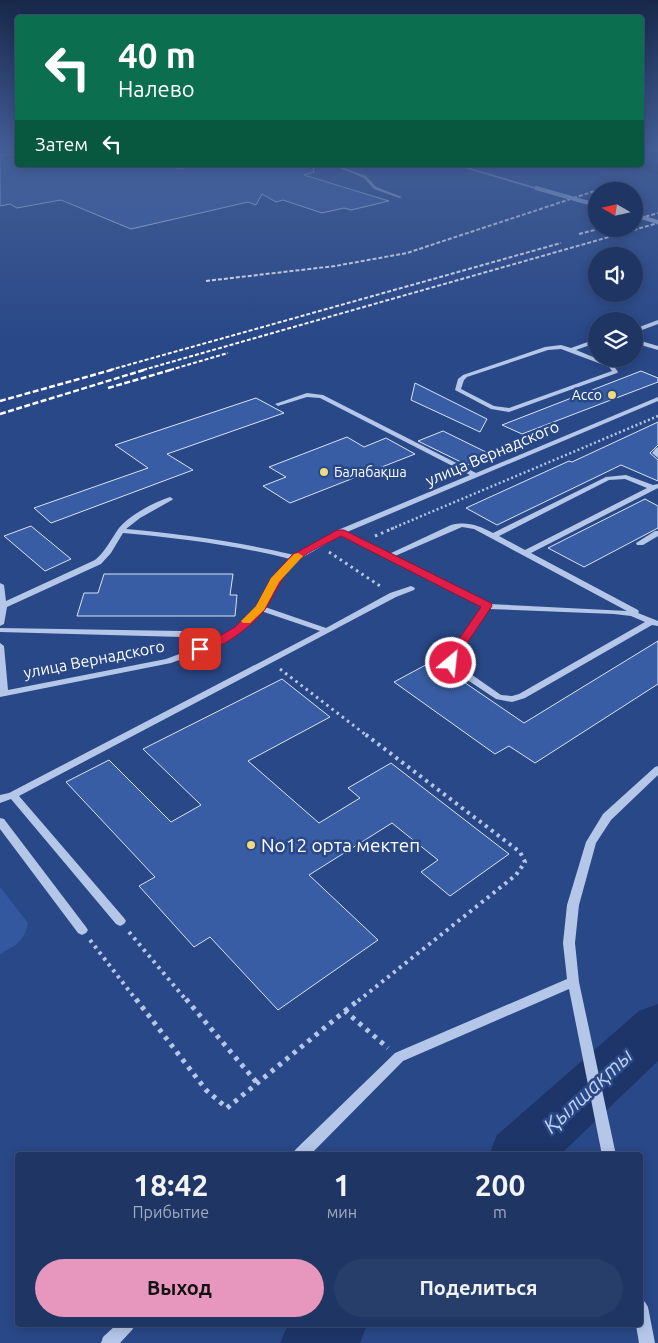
<!DOCTYPE html>
<html lang="ru">
<meta charset="utf-8">
<style>
body{margin:0;font-family:Ubuntu,sans-serif;background:#273e6b;color:#f1f3f6;height:100vh;display:flex;flex-direction:column;font-size:19px;white-space:nowrap}
*{box-sizing:border-box;margin:0}
p{font-size:16px;color:#a1abbf}
.icon{flex:none;width:28px;height:28px;fill:none;stroke:currentColor;stroke-width:2;stroke-linecap:round;stroke-linejoin:round}
.map{position:relative;flex:1;overflow:hidden}
.panel{position:absolute;left:15px;top:1152px;width:628px;height:175px;display:flex;flex-direction:column;background:#1f3665;border-radius:5px;box-shadow:0 2px 12px #0003,0 0 0 1px #3c5079}
.panel>*{flex:none}
.banner{position:absolute;left:15px;top:15px;width:629px;height:152px;border-radius:5px;box-shadow:0 2px 12px #0003,0 0 0 1px #3c5079;background:#0b6e4f;color:#fff;overflow:hidden}
.needle{width:32px;rotate:279deg}
.controls{position:absolute;left:588px;top:182px;display:grid;gap:10px}
.controls a{display:grid;place-items:center;width:55px;height:55px;border-radius:50%;background:#1f3665;box-shadow:0 2px 12px #0003,0 0 0 1px #3c5079;font-size:25px}
.pin{position:absolute;display:grid;place-items:center;width:42px;height:42px;color:#fff;margin:-21px;border-radius:10px;box-shadow:0 2px 8px #0006}
.me{position:absolute;width:55px;margin:-28px;rotate:28deg;stroke-linejoin:round;filter:drop-shadow(0 0 4px #0008)}
.turn{display:flex;align-items:center;gap:18px;height:105px;padding:0 20px;font-size:22px}
.turn .icon{width:65px;height:65px;stroke-width:2.5}
.turn b{display:block;font-size:35px;line-height:42px}
.then{display:flex;align-items:center;height:48px;padding:0 20px;background:#0003;gap:10px;font-size:19px}
.eta{display:flex;justify-content:space-evenly;align-items:center;height:85px;text-align:center}
.eta b{font-size:30px;font-weight:700;line-height:35px}
.primary-button{display:flex;gap:10px;margin-top:auto;padding:10px 20px}
.primary-button a{flex:1;height:58px;border-radius:30px;background:#e797bd;color:#111;font-size:20px;font-weight:700;line-height:58px;text-align:center}
.primary-button a+a{background:#273e6b;color:#f1f3f6}
.map>svg:first-child{display:block}
.green{fill:#33589f}
.lines{fill:none;stroke-linecap:round;stroke-linejoin:round}
.river{fill:#1d3568;fill-rule:evenodd}
.building{fill:#395da4;stroke:#d8e3f7}
.path-far3{stroke:#b5c7e8;stroke-width:2.5;stroke-dasharray:2 2.5;stroke-linecap:butt}
.path-far2{stroke:#b5c7e8;stroke-width:3;stroke-dasharray:2.5 4;stroke-linecap:butt}
.path-far1{stroke:#b5c7e8;stroke-width:4;stroke-dasharray:3 4.5;stroke-linecap:butt}
.path{stroke:#b5c7e8;stroke-width:5;stroke-dasharray:4 5.5;stroke-linecap:butt}
.minor{fill:#b5c7e8;fill-rule:evenodd}
.rail-far1{stroke:#fff;stroke-width:2;stroke-dasharray:4 2;stroke-linecap:butt}
.rail{stroke:#fff;stroke-width:2.5;stroke-dasharray:6 2.5;stroke-linecap:butt}
.minor-bridge{stroke:#b5c7e8;stroke-width:4}
.route{fill:#e11d48;stroke:#92132f}
.slow{fill:#f59e0b}
.poi-dot{fill:#f0da7c;stroke:#294887;stroke-width:2}
.labels{text-anchor:middle;stroke-width:5;stroke-linejoin:round;paint-order:stroke}
.far-poi-label{font-size:14px;fill:#fff;stroke:#294887;text-anchor:end}
.street-label{font-size:16px;fill:#fff;stroke:#294887}
.near-poi-label{font-size:19px;fill:#fff;stroke:#294887;text-anchor:start}
.near-water-label{font-size:21px;font-style:italic;fill:#c1d1ef;stroke:#294887}
</style>
<div class="map">
<svg width="658" height="1343" viewBox="0 0 658 1343">
<rect width="100%" height="100%" fill="#294887"/>
<path class="green" d="M0,887L28,923C25,941 15,946 0,954Z"/>
<g class="lines">
<g class="river">
<polygon points="641,161 658,165 658,175 635,168 632,165 641,165"/>
<polygon points="658,1004 658,1061 560,1155 489,1155 497,1135 639,1011"/>
<polygon points="288,1325 367,1325 360,1343 280,1343"/>
</g>
</g>
<g class="building">
<polygon points="18,153 18,165 167,165 180,169 197,165 313,165 314,172 304,175 389,201 351,210 344,208 322,213 283,200 276,202 262,194 256,205 248,202 131,229 61,200 17,208 10,204 0,206 0,156"/>
<polygon points="641,371 658,378 658,382 522,434 502,425"/>
<polygon points="415,383 487,419 480,432 411,400"/>
<polygon points="256,398 284,413 167,454 193,470 51,523 34,508 148,468 115,445"/>
<polygon points="658,422 658,445 650,453 658,460 658,481 621,465 497,525 466,508 569,461 572,462"/>
<polygon points="443,431 492,455 467,465 418,441"/>
<polygon points="347,437 364,447 386,438 415,454 290,503 263,486 286,477 269,467"/>
<polygon points="645,499 658,506 658,528 584,567 548,548"/>
<polygon points="31,526 71,559 45,571 4,536"/>
<polygon points="104,574 233,574 230,595 237,595 235,616 77,616 84,593 98,593"/>
<polygon points="658,641 658,684 535,763 509,746 495,754 394,682 433,661 524,723"/>
<polygon points="282,679 330,717 248,761 319,823 360,798 348,788 391,763 509,854 450,896 421,872 438,860 392,823 309,875 378,940 278,1010 210,937 194,947 139,886 155,877 66,782 109,760 171,822 201,805 143,749"/>
</g>
<g class="lines">
<polyline class="path-far3" points="391,529 658,416"/>
<g class="path-far2">
<polyline points="375,536 394,528"/>
<polyline points="329,552 380,586"/>
<polyline points="280,669 366,735"/>
</g>
<g class="path-far1">
<polyline points="129,932 187,1001"/>
<polyline points="90,940 137,1001"/>
<polyline points="358,1001 516,875 525,862 520,852 365,734"/>
</g>
<g class="path">
<polyline points="136,999 206,1090 227,1108 345,1011 388,1048"/>
<polyline points="186,999 258,1084"/>
<polyline points="345,1011 360,999"/>
</g>
<g class="minor">
<polygon points="332,165 337,165 366,176 376,187 402,197 399,198 374,189 364,178"/>
<polygon points="454,165 460,165 538,188 535,189"/>
<polygon points="658,320 658,324 634,333 634,329"/>
<path d="M596,339V343L576,350L613,365L618,372L617,373L509,412L491,409L455,390L458,379L463,375L545,347L561,345L571,348ZM561,349L609,367L612,371L509,408L494,406L461,389L464,380L467,377L548,350Z"/>
<polygon points="634,339 658,346 658,350 634,343"/>
<path d="M307,393L323,395L476,473L658,397V401L347,532L389,554L451,525C468,521 479,526 493,533L606,477L626,475L653,485L658,484V488L531,553L638,610L639,612L638,613L658,621V626L652,625L525,698L512,702L496,699L451,669L447,663L449,655L482,607L341,535L298,560L278,581L265,607L326,628L390,593L411,586L415,588L414,590L396,597L19,796L124,918L126,921L124,924L120,926L116,924L11,799L0,803V795L9,793L320,631L261,611L242,631L220,645L171,663L0,697V643L4,646L8,690L166,659L214,641L236,627L257,607L272,578L290,559C235,545 179,538 123,533L111,553L101,564L7,607L4,624L0,626V583L4,585L6,601L95,560C106,551 111,539 119,528C131,514 153,503 170,497L173,499L172,500L140,518L126,529C183,534 239,542 294,555L338,530L470,475L320,398L307,397L278,406L275,404ZM625,479L647,488L525,550L499,536L609,480ZM462,527L474,529L627,611L489,604L395,556ZM489,609L614,614L631,616L645,622L519,694L512,696L501,695L455,663L457,655Z"/>
<polygon points="658,447 658,458 652,453 656,448"/>
<polygon points="655,531 658,531 658,536 643,545 637,545 636,543"/>
<polygon points="0,628 182,631 186,634 182,637 0,632"/>
<polygon points="658,766 658,775 611,820 596,843 579,905 575,943 579,982 616,1155 602,1155 569,989 403,1061 310,1155 293,1155 295,1150 395,1053 567,979 563,943 567,905 586,842 603,814 655,767"/>
<polygon points="0,818 4,819 86,927 88,930 86,933 82,935 78,933 0,829"/>
<polygon points="640,1299 645,1302 648,1307 655,1343 639,1343 636,1325 640,1325"/>
<polygon points="116,1325 135,1325 132,1330 120,1343 101,1343 103,1337"/>
</g>
<g class="rail-far1">
<polyline points="634,220 658,213"/>
<polyline points="579,234 599,229"/>
<polyline points="206,281 335,266 407,253 607,187"/>
<polyline points="110,370 561,243"/>
<polyline points="143,370 658,223"/>
<polyline points="170,370 228,353"/>
</g>
<g class="rail">
<polyline points="108,388 174,369"/>
<polyline points="0,401 115,369"/>
<polyline points="0,414 147,369"/>
</g>
<g class="minor-bridge">
<polyline points="536,188 596,205"/>
<polyline points="634,215 658,222"/>
</g>
</g>
<linearGradient id="sky" x2="0" y2="1"><stop stop-color="#17284a"/><stop offset="0.44" stop-color="#435e96"/><stop offset="1" stop-color="#435e96" stop-opacity="0"/></linearGradient>
<rect width="658" height="338" fill="url(#sky)"/>
<path class="route" d="M337,530H344L491,603L492,606L459,655L455,665H447L446,663L448,655L481,607L341,536C327,544 309,550 298,561C283,574 276,591 266,608C256,623 215,656 197,651L195,649L197,646L213,640L235,627L256,606L271,578L292,555Z"/>
<polygon class="slow" points="298,553 303,556 279,582 264,610 250,623 243,623 241,621 256,606 271,578 294,554"/>
<g class="poi-dot">
<circle cx="612" cy="395" r="5"/>
<circle cx="324" cy="472" r="5"/>
<circle cx="251" cy="845" r="5"/>
</g>
<g class="labels">
<g class="far-poi-label">
<text x="602" y="400">Ассо</text>
<text x="334" y="477" text-anchor="start">Балабақша</text>
</g>
<g class="street-label">
<text transform="translate(492 453) rotate(-23)" y="6">улица Вернадского</text>
<text transform="translate(94 659) rotate(-11)" y="6">улица Вернадского</text>
</g>
<g class="near-poi-label">
<text x="261" y="852">No12 орта мектеп</text>
</g>
<g class="near-water-label">
<text transform="translate(588 1091) rotate(-43)" y="7">Қылшақты</text>
</g>
</g>
</svg>
<div class="controls">
<a><svg class="needle" viewBox="-14 -14 28 28"><path d="M0-13l5 13h-10z" fill="#e53935"/><path d="M0 13l5-13h-10z" fill="#a1abbf"/></svg></a>
<a><svg class="icon" aria-label="sound" viewBox="0 0 24 24"><path d="M4 9h4l5-4v14l-5-4H4zM17 9q2 3 0 6"/></svg></a>
<a><svg class="icon" aria-label="layers" viewBox="0 0 24 24"><path d="M12 4l9 5-9 5-9-5zM3 14l9 5 9-5"/></svg></a>
</div>
<div class="pin" style="left:200px;top:649px;background:#d93025"><svg class="icon" aria-label="arrive" viewBox="0 0 24 24"><path d="M6 21V4h12l-3 4 3 4H6"/></svg></div>
<svg class="me" style="left:451px;top:663px" viewBox="-20 -20 40 40"><circle r="17" fill="#e11d48" stroke="#fff" stroke-width="3"/><path d="M0-11L8 9 0 5-8 9z" fill="#fff"/></svg>
<div class="banner">
<div class="turn"><svg class="icon" aria-label="left" viewBox="0 0 24 24"><path d="M17 20v-9H6M10 6l-5 5 5 5"/></svg><div><b>40 m</b>Налево</div></div>
<div class="then">Затем<svg class="icon" aria-label="left" viewBox="0 0 24 24"><path d="M17 20v-9H6M10 6l-5 5 5 5"/></svg></div>
</div>
<section class="panel">
<div class="eta">
<div><b>18:42</b><p>Прибытие</p></div>
<div><b>1</b><p>мин</p></div>
<div><b>200</b><p>m</p></div>
</div>
<div class="primary-button"><a>Выход</a><a>Поделиться</a></div>
</section>
</div>
